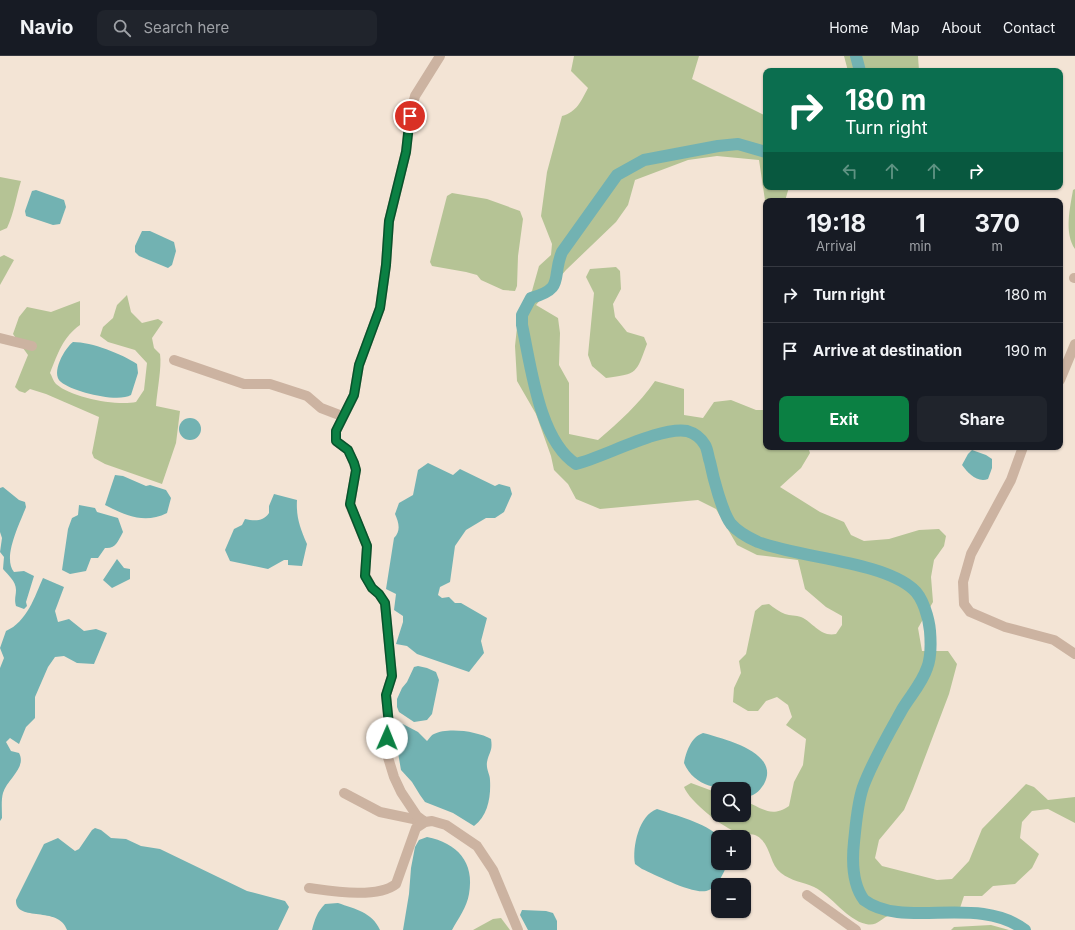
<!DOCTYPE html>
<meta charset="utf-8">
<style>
body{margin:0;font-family:Inter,sans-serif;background:#20242c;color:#f1f3f6;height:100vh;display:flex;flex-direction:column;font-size:15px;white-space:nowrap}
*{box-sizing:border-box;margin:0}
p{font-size:13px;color:#9ea1a6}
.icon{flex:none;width:22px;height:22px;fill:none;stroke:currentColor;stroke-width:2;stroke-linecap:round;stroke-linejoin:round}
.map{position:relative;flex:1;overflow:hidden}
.panel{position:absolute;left:763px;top:142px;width:300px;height:252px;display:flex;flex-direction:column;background:#171b24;border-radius:8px;box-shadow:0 1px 3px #0004}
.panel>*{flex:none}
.guide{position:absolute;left:763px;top:12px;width:300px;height:122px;border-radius:8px;box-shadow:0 1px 3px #0004;background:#0b6e4f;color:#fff;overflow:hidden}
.tools{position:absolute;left:711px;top:726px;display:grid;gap:8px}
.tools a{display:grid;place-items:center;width:40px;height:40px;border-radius:8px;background:#171b24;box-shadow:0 1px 3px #0004;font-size:20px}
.pin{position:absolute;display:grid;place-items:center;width:34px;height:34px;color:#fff;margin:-17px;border:2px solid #fff;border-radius:50%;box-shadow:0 1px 4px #0007}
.me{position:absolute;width:44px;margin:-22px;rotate:1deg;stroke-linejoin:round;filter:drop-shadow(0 0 3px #0008)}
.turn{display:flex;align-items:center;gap:14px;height:84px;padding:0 16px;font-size:18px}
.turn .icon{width:52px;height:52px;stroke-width:2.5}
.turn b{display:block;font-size:28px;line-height:34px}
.lanes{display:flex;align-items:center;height:38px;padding:0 16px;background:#0003;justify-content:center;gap:20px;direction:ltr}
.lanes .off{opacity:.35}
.eta{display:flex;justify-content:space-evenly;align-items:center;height:68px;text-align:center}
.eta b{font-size:24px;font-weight:700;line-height:28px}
.cta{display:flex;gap:8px;margin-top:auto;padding:8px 16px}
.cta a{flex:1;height:46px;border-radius:8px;background:#0b8043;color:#fff;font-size:16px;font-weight:700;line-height:46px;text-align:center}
.cta a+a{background:#20242c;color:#f1f3f6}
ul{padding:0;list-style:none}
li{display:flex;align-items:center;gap:12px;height:56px;padding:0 16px;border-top:1px solid #363941}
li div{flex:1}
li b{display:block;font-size:15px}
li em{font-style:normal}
header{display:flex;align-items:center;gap:24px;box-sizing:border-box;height:56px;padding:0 20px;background:#171b24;border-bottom:1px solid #363941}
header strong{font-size:19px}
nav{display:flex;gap:22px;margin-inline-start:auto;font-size:14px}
.search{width:280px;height:36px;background:#20242c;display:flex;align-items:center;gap:10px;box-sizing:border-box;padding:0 14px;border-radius:8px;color:#9ea1a6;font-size:15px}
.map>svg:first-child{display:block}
.green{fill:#b5c395}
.water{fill:#72b2b2}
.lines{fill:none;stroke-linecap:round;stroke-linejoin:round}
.canal{stroke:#72b2b2;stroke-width:12}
.minor{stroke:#ccb3a1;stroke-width:10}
.route-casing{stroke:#07532c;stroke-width:10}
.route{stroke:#0b8043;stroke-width:7}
</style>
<header>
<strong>Navio</strong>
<div class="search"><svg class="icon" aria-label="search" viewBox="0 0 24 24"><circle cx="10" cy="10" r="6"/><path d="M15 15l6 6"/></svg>Search here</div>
<nav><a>Home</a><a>Map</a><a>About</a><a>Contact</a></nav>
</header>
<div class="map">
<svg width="1075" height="874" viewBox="0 0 1075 874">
<rect width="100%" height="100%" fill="#f3e4d5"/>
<g class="green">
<path d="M574,0H699L692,23L766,60V131H789L785,145H766V151L759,104L717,100L688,104L635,124L628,149L616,166L566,214L536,249L558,262L560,277L559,309L569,327V378L598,384C619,366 639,348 655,325L684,333V359L703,362L714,346L731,344L756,354H766V391H808L810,397L801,412L780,431L820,456L844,466L851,479L864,485L889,483L919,474L939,473L946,480L944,490L934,504L931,521L933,546L918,572L922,595H948L957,608L949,638L913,733L904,754L879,784L875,802L882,810L937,824L952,823L969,805L982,773L1026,728L1034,731L1048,744L1075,741V767L1048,753L1032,755L1022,766L1020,782L1039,798L1032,812L1015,828L993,830L982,840H964L959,855C956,857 952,859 948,860C931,863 908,854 890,859C881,862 877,871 866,868C847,864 832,840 814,831C803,826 791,825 781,817C769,808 771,788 757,780C752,777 745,779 739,777C723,772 690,746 684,731L691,727L718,737V759H744V745C762,751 770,763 789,750L794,726L803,709L806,683L786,669L792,661L788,649L777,641L766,645L758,655H748L733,646L734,632L741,617L739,605L746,598L755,555L762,549L769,548C774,552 780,556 785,558C790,560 796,559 801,561C814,567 820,581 836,578L842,569V560L826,551L805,533L798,504L757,499L737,489L716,453L698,444L600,453L576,443L568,428L554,414L551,400L536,358L517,325L515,290L519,253L532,235L539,210L551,199L552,188L541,160L547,116L562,60C577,56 581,45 588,32L571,15Z"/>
<polygon points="844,0 918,0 919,15 848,15"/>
<path d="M0,121L21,125C16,141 14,157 7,172L0,175Z"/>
<path d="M1075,133V193C1064,177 1070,152 1073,134Z"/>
<polygon points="452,137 487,143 520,155 523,163 518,200 517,230 515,235 503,234 481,224 477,219 466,216 432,210 430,206 447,140"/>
<polygon points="4,199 14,204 0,229 0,201"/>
<path d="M616,211L620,215L621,233L613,248L615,261L627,276L644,281L647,288C636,317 638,318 606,322L592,310L588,299L594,237L586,221L590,213Z"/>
<path d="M127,239L131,256L142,267L158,263L163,266L152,282L154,292L160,298C162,311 157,335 156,350L180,355L176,387L162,428L105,408L94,402L92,397L99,361L46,338L30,333L25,337L19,335L15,331L28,299L13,278L19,261L27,251L51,256L80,245V269C63,281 58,297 50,317C52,320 53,325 56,328C72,342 116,350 136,346L144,334L147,307L135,294L108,286L100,280L103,271L113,262L117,249Z"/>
<polygon points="501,862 510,874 473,874 493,863"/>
<polygon points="991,869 1009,874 951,874 954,871"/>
</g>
<g class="water">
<polygon points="36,134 64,144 66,151 60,168 53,169 26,160 25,155 32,135"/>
<polygon points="142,175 150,175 174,186 176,195 172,209 168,212 139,200 135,196 135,190"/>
<path d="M73,286C92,286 122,298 137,308L138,317L131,339C118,347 73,336 61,326C50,317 65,292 73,286Z"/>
<circle cx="190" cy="373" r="11"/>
<path d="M972,394L986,399L992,403V412L988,423C977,427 968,417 962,409L968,398Z"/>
<path d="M428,407L453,419L460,413L495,430L499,428L510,431L512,438L504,456L495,462H486L466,474L455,490L450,526L440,531L438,539L442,542L449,541L455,547H461L487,562L481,585L484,597L469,616L417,598L407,590L396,588L403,566V560L394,554L396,538L386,533L394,482C401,475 399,467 395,458L399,447L413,439L418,414Z"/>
<path d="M115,419L123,420L146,430L150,429L166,434L171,442L167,457C145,468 126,460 105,449Z"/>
<path d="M3,431L19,444L25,446L26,451C20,467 2,502 14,516L24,515L34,520L26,546L27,550L24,553L16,550C14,543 16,540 16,534C16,525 8,519 3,513L4,501L0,496L2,482L0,476V432Z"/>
<path d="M274,438L297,444C296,461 300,472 307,488L302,510L288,509V504H284L268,513L230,505L225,494L234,473L242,469L245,463C254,465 263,466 269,457V450Z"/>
<path d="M79,449L95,452L97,456L118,462L123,476C118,485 116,493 105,492L98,502H91L86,515L70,518L62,514L68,473L72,462L78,459Z"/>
<polygon points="117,503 124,512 130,513 130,523 112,532 103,524"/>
<path d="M43,522L64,531L55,555L58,566L69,563L84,575L96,573L107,577L94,608L77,607L64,600L55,601L48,611L35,641V662L26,671L19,688L10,682L6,686L11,695L19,697C27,712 7,723 3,737C1,744 2,754 2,762L0,765V612L4,602L0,592L6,575C27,566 35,540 43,522Z"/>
<polygon points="418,610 427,612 436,616 439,624 432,658 427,664 414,666 399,656 397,651 397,643 402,632 407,626 414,611"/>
<path d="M399,666L418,676L427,685C429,683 431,679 434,678C447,671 478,675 491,683C493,695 489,696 487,706C486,714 490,718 490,724C491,741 488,760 474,770L453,757L425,746L420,739L412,726L401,714L394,674L396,667Z"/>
<path d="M703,677C725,683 781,697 764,728C759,736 753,741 744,741V733C719,733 695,732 684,707C686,696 691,681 703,677Z"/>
<path d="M657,753C677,760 704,766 720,781H718V807H727V809C723,818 718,830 709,834C697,841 656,819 642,813L635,808C632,791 639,759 657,753Z"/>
<path d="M95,772L101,774L111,782L126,783L141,790L160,793L247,835L285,845L289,851L278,874H67C59,849 15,867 16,844L44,788L58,782L75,795L79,793L92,774Z"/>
<path d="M427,781C457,787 475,806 469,838C467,851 458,863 452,874H403L409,838L411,812L415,791L419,784Z"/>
<path d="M338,847C355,853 372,856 380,874H312C315,863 317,856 325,848Z"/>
<polygon points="522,854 546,855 553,857 557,865 557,874 528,874 520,859"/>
</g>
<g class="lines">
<g class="canal">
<polyline points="856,0 860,15"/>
<path d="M766,96L738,88L718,90L644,104L617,119L562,196C551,222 566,232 531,242L522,259V269C531,310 539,384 576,408C604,401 661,370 687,375C694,377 701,382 705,389C708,394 708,401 710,406C713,421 722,456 731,468C737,475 749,482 758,486C799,502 882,505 913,533C923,541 929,563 930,575C931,587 931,602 927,612C922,627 911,639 903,652C889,677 873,704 863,731C857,749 856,768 854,786C852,805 852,828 864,844C904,874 977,838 1025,874"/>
</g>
<g class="minor">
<polyline points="1074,222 1075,222"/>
<polyline points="0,282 32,290"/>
<polyline points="174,304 244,328 270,328 307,340 321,352 342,360"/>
<polyline points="1060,324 1075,288"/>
<polyline points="1023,391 1011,424 971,498 963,526 964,548 970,556 1005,571 1054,584 1075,598"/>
<polyline points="344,737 380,756 423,765"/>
<polyline points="425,766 417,760 401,736 394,721 386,695 389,669 386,639 392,620 385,547 379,538 372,532 365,519 367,490 350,449 356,414 354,407 348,394 336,385 336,375 354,339 359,309 380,252 386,209 389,165 406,96 410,60 415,40 440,0"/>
<path d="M309,832C331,835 377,843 396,828L416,772L425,766L432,765L446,769L477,790L493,814L518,874"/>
<polyline points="807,839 856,874"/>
</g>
</g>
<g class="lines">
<defs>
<polyline id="route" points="387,682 389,669 386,639 392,620 385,547 379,538 372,532 365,520 367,490 350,448 356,414 354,407 348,394 336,385 336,375 354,339 359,309 380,252 386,209 389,165 406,96 410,60"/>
</defs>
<use href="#route" class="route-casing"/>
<use href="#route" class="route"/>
</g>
</svg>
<div class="tools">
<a><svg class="icon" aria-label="search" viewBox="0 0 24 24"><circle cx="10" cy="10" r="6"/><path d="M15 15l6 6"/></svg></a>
<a>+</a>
<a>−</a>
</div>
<div class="pin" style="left:410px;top:60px;background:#d93025"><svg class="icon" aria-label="arrive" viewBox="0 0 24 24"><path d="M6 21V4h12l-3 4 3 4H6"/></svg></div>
<svg class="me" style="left:387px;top:682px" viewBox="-20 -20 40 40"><circle r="19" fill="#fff"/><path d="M0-13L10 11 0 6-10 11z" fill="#0b8043"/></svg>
<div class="guide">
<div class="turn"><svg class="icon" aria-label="right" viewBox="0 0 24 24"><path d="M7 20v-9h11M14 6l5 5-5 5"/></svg><div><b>180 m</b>Turn right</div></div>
<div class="lanes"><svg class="icon off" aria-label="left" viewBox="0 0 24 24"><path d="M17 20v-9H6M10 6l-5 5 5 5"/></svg><svg class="icon off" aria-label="ahead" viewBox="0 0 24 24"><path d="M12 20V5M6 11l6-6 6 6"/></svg><svg class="icon off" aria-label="ahead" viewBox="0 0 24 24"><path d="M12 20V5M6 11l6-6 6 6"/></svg><svg class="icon" aria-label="right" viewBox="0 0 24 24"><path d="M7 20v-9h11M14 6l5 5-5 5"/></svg></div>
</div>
<section class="panel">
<div class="eta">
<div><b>19:18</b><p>Arrival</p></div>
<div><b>1</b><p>min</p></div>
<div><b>370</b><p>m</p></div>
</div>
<ul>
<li><svg class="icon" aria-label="right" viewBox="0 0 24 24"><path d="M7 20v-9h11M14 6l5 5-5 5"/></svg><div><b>Turn right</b></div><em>180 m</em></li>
<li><svg class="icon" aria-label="arrive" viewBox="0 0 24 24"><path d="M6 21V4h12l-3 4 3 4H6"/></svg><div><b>Arrive at destination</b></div><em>190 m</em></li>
</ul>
<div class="cta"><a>Exit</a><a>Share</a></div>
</section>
</div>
